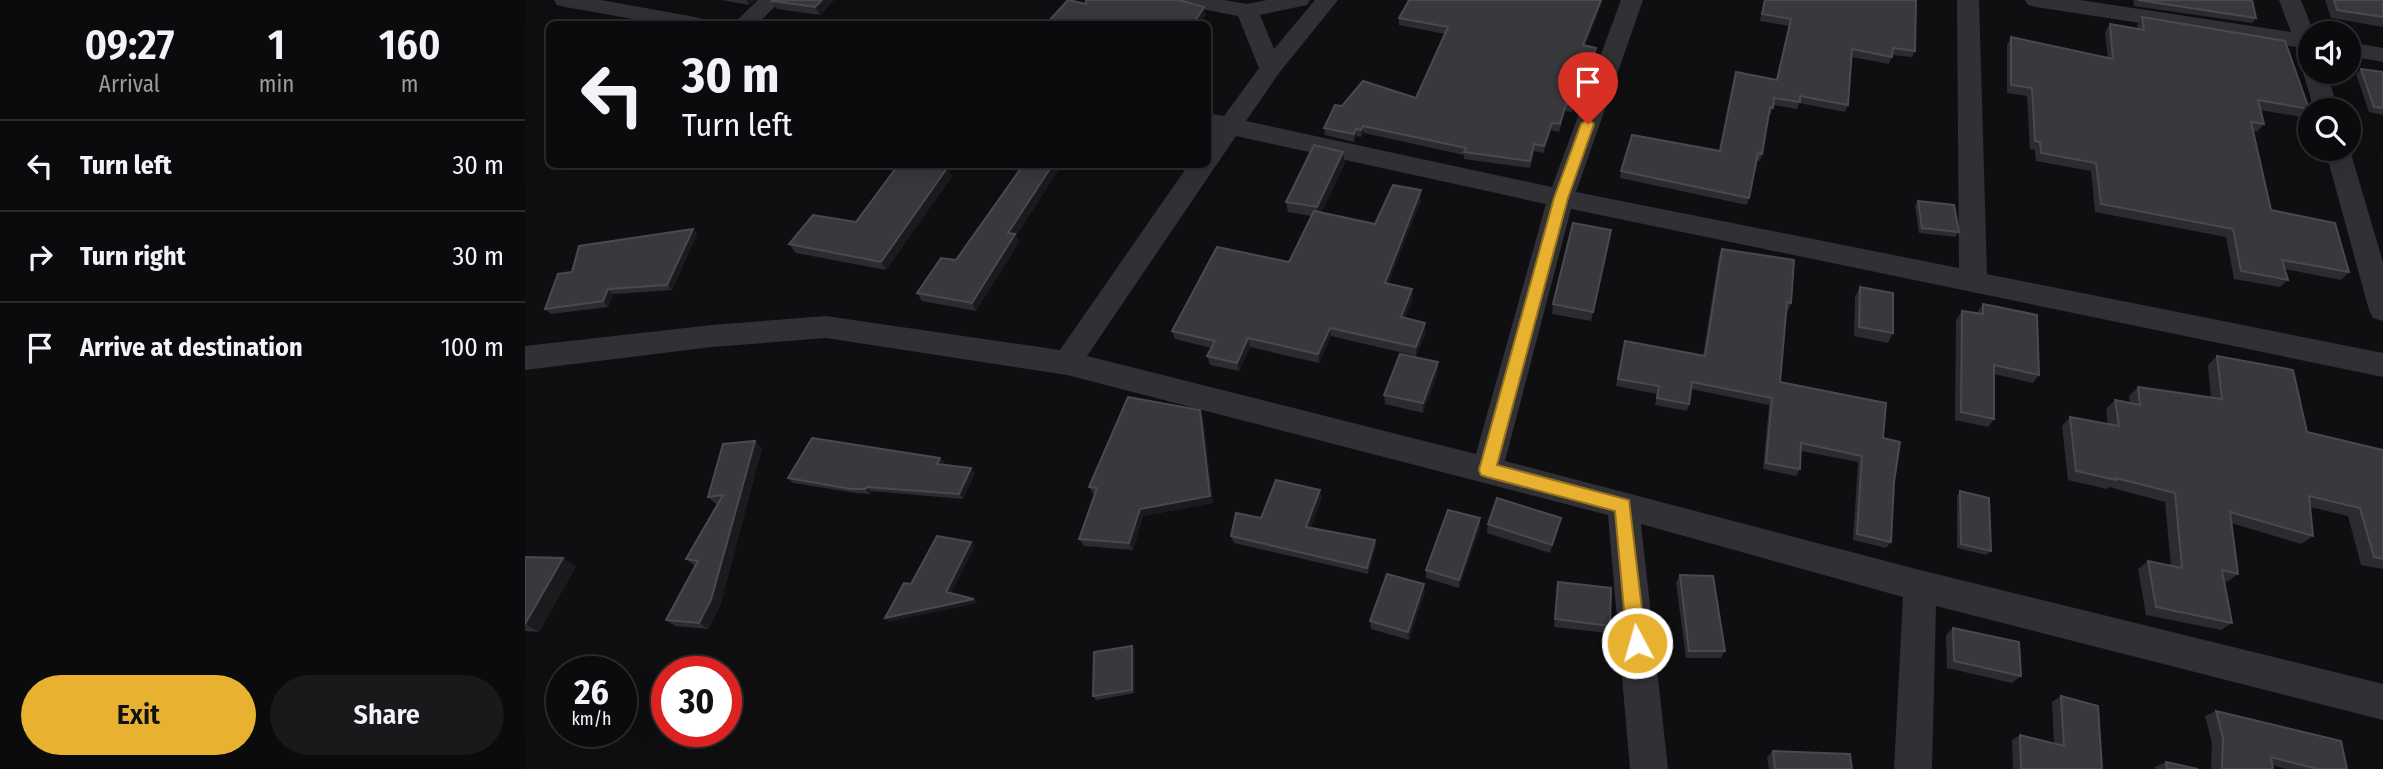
<!DOCTYPE html>
<style>
body{margin:0;font-family:"Fira Sans Condensed",sans-serif;background:#19191b;color:#f1f3f6;height:100vh;display:flex;flex-direction:column;font-size:26px;white-space:nowrap}
*{box-sizing:border-box;margin:0}
p{font-size:23px;color:#9a9b9d}
.icon{flex:none;width:38px;height:38px;fill:none;stroke:currentColor;stroke-width:2;stroke-linecap:round;stroke-linejoin:round}
.map{position:relative;flex:1;overflow:hidden}
.panel{display:flex;flex-direction:column;background:#0b0b0d;width:525px}
.panel>*{flex:none}
.hud{position:absolute;left:21px;top:21px;width:665px;height:147px;border-radius:10px;box-shadow:0 7px 28px #0002,0 0 0 2px #2b2b2e;background:#0b0b0d;color:#f1f3f6;overflow:hidden}
.tools{position:absolute;left:1773px;top:21px;display:grid;gap:14px}
.tools a{display:grid;place-items:center;width:63px;height:63px;border-radius:50%;background:#0b0b0d;box-shadow:0 7px 28px #0002,0 0 0 2px #2b2b2e;font-size:35px}
.speed{position:absolute;left:21px;top:656px;display:flex;gap:14px;font-size:35px;font-weight:700;text-align:center}
.speed>*{display:grid;place-content:center;width:91px;height:91px;border-radius:50%;background:#0b0b0d;box-shadow:0 7px 28px #0002,0 0 0 2px #2b2b2e;line-height:1}
.speed small{font-size:18px;font-weight:400}
.speed .limit{border:10px solid #d22;background:#fff;color:#111}
.pin{position:absolute;display:grid;place-items:center;width:60px;height:60px;color:#fff;margin:-72px -30px;border-radius:50% 50% 50% 0;rotate:-45deg;box-shadow:0 0 7px #0007}
.pin .icon{rotate:45deg}
.me{position:absolute;width:77px;margin:-38px;rotate:354deg;stroke-linejoin:round;filter:drop-shadow(0 0 5px #0008)}
.turn{display:flex;align-items:center;gap:24px;height:147px;padding:0 21px;font-size:32px}
.turn .icon{width:91px;height:91px;stroke-width:2.5}
.turn b{display:block;font-size:49px;line-height:60px}
.eta{display:flex;justify-content:space-evenly;align-items:center;height:119px;text-align:center}
.eta b{font-size:42px;font-weight:600;line-height:49px}
.primary-button{display:flex;gap:14px;margin-top:auto;padding:14px 21px}
.primary-button a{flex:1;height:80px;border-radius:42px;background:#e8b130;color:#111;font-size:28px;font-weight:600;line-height:80px;text-align:center}
.primary-button a+a{background:#19191b;color:#f1f3f6}
ul{padding:0;list-style:none}
li{display:flex;align-items:center;gap:21px;height:91px;padding:0 21px;border-top:2px solid #2b2b2e}
li div{flex:1}
li b{display:block;font-size:26px}
li em{font-style:normal}
main{display:flex;flex:1;min-height:0}
.map>svg:first-child{display:block}
.lines{fill:none;stroke-linecap:round;stroke-linejoin:round}
.minor{fill:#313135;fill-rule:evenodd}
.wall{fill:#2c2b2f}
.shaded-wall{fill:#1b1a1d}
.building{fill:#38383d;stroke:#49494f;stroke-width:2}
.route{fill:#e8b130;stroke:#97731f;stroke-width:2}
</style>
<main>
<section class="panel">
<div class="eta">
<div><b>09:27</b><p>Arrival</p></div>
<div><b>1</b><p>min</p></div>
<div><b>160</b><p>m</p></div>
</div>
<ul>
<li><svg class="icon" aria-label="left" viewBox="0 0 24 24"><path d="M17 20v-9H6M10 6l-5 5 5 5"/></svg><div><b>Turn left</b></div><em>30 m</em></li>
<li><svg class="icon" aria-label="right" viewBox="0 0 24 24"><path d="M7 20v-9h11M14 6l5 5-5 5"/></svg><div><b>Turn right</b></div><em>30 m</em></li>
<li><svg class="icon" aria-label="arrive" viewBox="0 0 24 24"><path d="M6 21V4h12l-3 4 3 4H6"/></svg><div><b>Arrive at destination</b></div><em>100 m</em></li>
</ul>
<div class="primary-button"><a>Exit</a><a>Share</a></div>
</section>
<div class="map">
<svg width="1858" height="769" viewBox="0 0 1858 769">
<rect width="100%" height="100%" fill="#0f0f11"/>
<g class="lines">
<g class="minor">
<polygon points="29,0 76,0 170,17 178,19 181,24 136,24 40,7 32,5"/>
<polygon points="233,0 257,0 232,24 208,24"/>
<path d="M653,0H699L722,4L742,0H785L782,5L735,15L749,49L790,0H813L754,73L721,121L1027,187L1096,0H1118L1051,192L1434,268L1432,0H1454L1462,274L1858,353V377L1046,209L980,461L1395,570L1858,684V720L1411,606L1407,769H1369L1378,597L1116,524L1143,769H1105L1083,515L542,375L301,338L187,347L0,370V346L187,325L301,316L535,350L664,164H682V139L688,131L682,129V113L699,116L734,68L713,16L656,5ZM711,136L1021,204L951,454L562,356Z"/>
<polygon points="1500,0 1555,0 1766,32 1754,0 1776,0 1789,33 1785,33 1785,61 1777,59 1771,47 1511,7 1503,5"/>
<polygon points="1824,42 1858,48 1858,62 1824,56"/>
<polygon points="1785,66 1785,72 1802,72 1813,110 1789,110 1778,72"/>
<polygon points="1824,147 1858,262 1858,321 1848,318 1844,310 1800,149"/>
</g>
</g>
<g class="wall">
<polygon points="196,0 230,0 224,5"/>
<polygon points="309,0 295,15 252,9 247,1"/>
<polygon points="884,0 1078,0 1060,45 1071,48 1070,55 1047,112 1040,111 1034,132 1026,130 1019,153 1009,151 1005,168 939,159 939,155 839,133 836,137 832,136 829,142 800,135 799,128 817,106 891,98 920,34 874,25 874,18"/>
<polygon points="1239,0 1391,0 1390,51 1387,57 1367,55 1364,64 1327,57 1323,105 1320,112 1274,103 1272,109 1248,105 1246,114 1244,114 1237,154 1235,161 1231,160 1222,205 1095,178 1096,171 1194,151 1251,80 1264,26 1235,21"/>
<polygon points="1608,0 1727,0 1731,18 1727,23 1609,6"/>
<polygon points="1800,0 1858,0 1858,27 1806,18"/>
<polygon points="1617,17 1784,109 1777,117 1735,110 1739,124 1732,132 1728,131 1746,210 1824,272 1816,280 1760,269 1763,280 1755,287 1709,279 1701,237 1570,212 1566,171 1511,161 1510,150 1505,149 1502,96 1482,93 1482,45 1486,37 1583,58 1580,32 1585,24 1612,29 1612,25"/>
<polygon points="1836,69 1858,72 1858,115 1844,112 1831,74"/>
<polygon points="818,152 820,163 796,213 850,224 896,190 896,200 863,284 888,298 880,318 901,332 891,356 806,336 794,363 725,347 714,371 685,365 682,356 686,348 650,339 647,331 764,262 786,216 763,212 761,202"/>
<polygon points="374,164 422,164 420,167 422,168 427,176 361,270 271,253 264,244 331,222"/>
<polygon points="499,164 537,164 491,236 494,242 451,311 397,301 392,293 431,260"/>
<polygon points="1393,201 1434,232 1430,237 1394,233 1390,206"/>
<polygon points="168,229 172,234 147,290 88,294 83,307 26,314 20,309"/>
<polygon points="1086,230 1066,321 1027,314 1028,304"/>
<polygon points="1197,249 1266,303 1263,311 1261,310 1255,382 1358,438 1369,482 1366,542 1361,548 1328,540 1333,462 1276,451 1275,469 1271,476 1238,469 1244,405 1166,389 1164,404 1162,411 1130,405 1132,394 1091,386 1100,341 1178,356 1194,256"/>
<polygon points="1335,287 1368,333 1363,343 1329,336 1330,297"/>
<polygon points="1458,304 1514,375 1508,383 1469,374 1469,419 1463,427 1430,420 1431,320 1437,311 1452,313"/>
<polygon points="1692,356 1782,432 1858,450 1858,569 1836,565 1823,516 1785,507 1788,536 1776,544 1706,523 1713,574 1702,582 1699,581 1707,623 1696,630 1621,615 1613,569 1623,561 1646,566 1640,502 1584,487 1582,489 1543,480 1537,426 1545,417 1583,424 1581,409 1590,400 1605,403 1604,396 1613,387 1686,398 1683,365"/>
<polygon points="913,362 913,372 898,413 860,404 859,395"/>
<polygon points="678,418 688,503 618,516 608,550 559,546 554,539 570,494 568,494 564,487"/>
<polygon points="237,448 195,606 183,629 150,626 141,620 170,566 161,559 193,503 191,504 183,497"/>
<polygon points="415,458 419,462 418,465 450,473 438,499 346,491 345,494 331,493 268,483 263,478"/>
<polygon points="795,490 797,497 786,527 850,540 851,547 843,574 709,543 706,536 736,518"/>
<polygon points="1435,491 1466,551 1461,555 1432,548 1432,496"/>
<polygon points="963,524 1034,527 1025,553 962,533"/>
<polygon points="955,527 934,588 901,578 901,570"/>
<polygon points="0,557 51,566 14,632 0,631"/>
<polygon points="1155,575 1200,651 1196,658 1161,658 1151,583"/>
<polygon points="1033,582 1085,626 1082,633 1029,627"/>
<polygon points="900,592 884,640 846,629 845,621"/>
<polygon points="1428,628 1496,676 1487,683 1422,668 1421,635"/>
<polygon points="607,646 610,650 610,693 571,700 568,696"/>
<polygon points="1536,696 1577,769 1488,769 1487,740 1495,735 1529,744 1527,702"/>
<polygon points="1691,711 1822,769 1761,769 1747,765 1748,769 1686,769 1687,743 1680,716"/>
<polygon points="1248,751 1327,769 1244,769 1242,757"/>
<polygon points="1641,762 1673,769 1630,769 1630,767"/>
</g>
<g class="shaded-wall">
<polygon points="221,0 230,0 224,5"/>
<polygon points="297,0 309,0 295,15 290,7"/>
<polygon points="1076,0 1078,0 1058,52 1058,45"/>
<polygon points="679,7 681,15 674,24 668,24"/>
<polygon points="1071,48 1070,55 1047,112 1048,105"/>
<polygon points="1027,123 1026,130 1019,153 1019,146"/>
<polygon points="838,126 839,133 836,137 836,130"/>
<polygon points="831,129 832,136 829,142 829,134"/>
<polygon points="818,152 820,163 794,218 792,207"/>
<polygon points="528,164 537,164 491,236 494,242 451,311 447,303 483,233"/>
<polygon points="422,168 427,176 361,270 356,262"/>
<polygon points="896,190 896,200 860,292 860,283"/>
<polygon points="168,229 172,234 147,290 142,285"/>
<polygon points="83,289 88,294 83,307 78,301"/>
<polygon points="887,289 888,298 877,326 876,317"/>
<polygon points="900,323 901,332 891,356 891,347"/>
<polygon points="805,328 806,336 794,363 793,354"/>
<polygon points="723,338 725,347 714,371 712,363"/>
<polygon points="913,362 913,372 898,413 898,403"/>
<polygon points="675,410 678,418 688,503 618,516 608,550 604,543 615,509"/>
<polygon points="230,441 237,448 195,606 183,629 174,623"/>
<polygon points="415,458 419,462 416,469 412,464"/>
<polygon points="446,468 450,473 438,499 434,494"/>
<polygon points="342,487 346,491 345,494 340,489"/>
<polygon points="795,490 797,497 783,534 781,527"/>
<polygon points="955,518 955,527 934,588 934,580"/>
<polygon points="1036,518 1034,527 1025,553 1027,545"/>
<polygon points="850,540 851,547 843,574 842,568"/>
<polygon points="446,542 450,546 425,596 421,592"/>
<polygon points="38,558 51,566 14,632 0,624"/>
<polygon points="899,584 900,592 884,640 883,632"/>
<polygon points="449,599 453,603 364,622 360,618"/>
<polygon points="607,646 610,650 610,693 607,690"/>
</g>
<g class="building">
<polygon points="248,0 297,0 290,7 247,1"/>
<polygon points="543,0 561,4 561,0 654,0 679,7 668,24 521,24"/>
<polygon points="884,0 1076,0 1058,45 1071,48 1048,105 1041,104 1035,124 1027,123 1019,146 1009,144 1005,161 939,152 941,148 838,126 836,130 831,129 829,134 799,128 810,105 817,106 838,81 891,98 923,27 874,18"/>
<polygon points="1240,0 1391,0 1390,51 1368,48 1367,57 1327,49 1323,105 1275,96 1275,102 1249,98 1248,108 1245,107 1237,154 1233,153 1224,198 1096,171 1107,135 1195,151 1211,72 1252,80 1266,19 1237,14"/>
<polygon points="1613,0 1727,0 1731,18"/>
<polygon points="1809,0 1858,0 1858,17 1812,10"/>
<polygon points="1617,17 1760,41 1784,109 1733,100 1739,124 1726,122 1746,210 1810,223 1824,272 1757,260 1763,280 1716,271 1708,229 1576,204 1571,163 1516,153 1515,142 1510,141 1507,88 1486,85 1486,37 1588,59 1585,24 1619,30"/>
<polygon points="1836,69 1858,72 1858,108 1849,107"/>
<polygon points="789,145 818,152 792,207 761,202"/>
<polygon points="374,164 410,164 410,166 422,168 356,262 264,244 288,215 331,222"/>
<polygon points="499,164 528,164 483,233 490,234 447,303 392,293 416,258 431,260"/>
<polygon points="868,185 896,190 860,283 887,289 876,317 900,323 891,347 805,328 793,354 723,338 712,363 682,356 690,341 647,331 692,247 764,262 789,211 850,224"/>
<polygon points="1393,201 1429,205 1434,232 1397,228"/>
<polygon points="1048,223 1086,230 1068,312 1028,304"/>
<polygon points="168,229 142,285 83,289 78,301 20,309 33,274 47,272 54,246"/>
<polygon points="1197,249 1269,260 1266,303 1262,302 1255,382 1361,403 1358,438 1375,442 1369,482 1366,542 1332,534 1337,456 1276,443 1275,469 1241,463 1247,398 1167,382 1164,404 1132,398 1134,386 1093,379 1100,341 1180,356"/>
<polygon points="1335,287 1368,293 1368,333 1334,327"/>
<polygon points="1458,304 1512,315 1514,375 1469,365 1469,419 1436,412 1437,311 1458,314"/>
<polygon points="875,354 913,362 898,403 859,395"/>
<polygon points="1692,356 1768,370 1782,432 1858,450 1858,559 1849,557 1835,508 1784,496 1788,536 1705,512 1713,574 1697,570 1707,623 1631,607 1623,561 1657,568 1650,493 1591,478 1591,480 1551,471 1545,417 1594,426 1590,400 1615,405 1613,387 1697,399"/>
<polygon points="603,397 675,410 685,496 615,509 604,543 554,539 572,488 564,487"/>
<polygon points="287,438 415,458 412,464 446,468 434,494 342,487 340,489 326,489 263,478"/>
<polygon points="230,441 186,600 174,623 141,620 173,561 161,559 198,495 183,497 198,444"/>
<polygon points="751,480 795,490 781,527 850,540 842,568 706,536 711,513 736,518"/>
<polygon points="1435,491 1464,498 1466,551 1436,544"/>
<polygon points="972,498 1036,518 1027,545 963,524"/>
<polygon points="923,510 955,518 934,580 901,570"/>
<polygon points="412,536 446,542 421,592 449,599 360,618 379,583 386,584"/>
<polygon points="0,557 38,558 0,624"/>
<polygon points="862,574 899,584 883,632 845,621"/>
<polygon points="1155,575 1188,576 1200,651 1164,651"/>
<polygon points="1033,582 1086,588 1085,626 1030,619"/>
<polygon points="1428,628 1494,642 1496,676 1429,661"/>
<polygon points="607,646 607,690 568,696 569,652"/>
<polygon points="1536,696 1573,706 1577,769 1496,769 1495,735 1539,746"/>
<polygon points="1691,711 1816,741 1822,769 1792,769 1746,757 1748,769 1697,769 1698,738"/>
<polygon points="1248,751 1325,754 1327,769 1250,769"/>
<polygon points="1641,762 1673,769 1642,769"/>
</g>
<polygon class="route" points="1063,119 1069,124 1043,198 972,465 1104,500 1121,643 1118,649 1112,652 1105,649 1102,643 1090,511 962,477 956,475 954,470 1029,198 1056,124"/>
</svg>
<div class="tools">
<a><svg class="icon" aria-label="sound" viewBox="0 0 24 24"><path d="M4 9h4l5-4v14l-5-4H4zM17 9q2 3 0 6"/></svg></a>
<a><svg class="icon" aria-label="search" viewBox="0 0 24 24"><circle cx="10" cy="10" r="6"/><path d="M15 15l6 6"/></svg></a>
</div>
<div class="speed"><div>26<small>km/h</small></div><div class="limit">30</div></div>
<div class="pin" style="left:1063px;top:124px;background:#d93025"><svg class="icon" aria-label="arrive" viewBox="0 0 24 24"><path d="M6 21V4h12l-3 4 3 4H6"/></svg></div>
<svg class="me" style="left:1112px;top:643px" viewBox="-20 -20 40 40"><circle r="17" fill="#e8b130" stroke="#fff" stroke-width="3"/><path d="M0-11L8 9 0 5-8 9z" fill="#fff"/></svg>
<div class="hud">
<div class="turn"><svg class="icon" aria-label="left" viewBox="0 0 24 24"><path d="M17 20v-9H6M10 6l-5 5 5 5"/></svg><div><b>30 m</b>Turn left</div></div>
</div>
</div>
</main>
